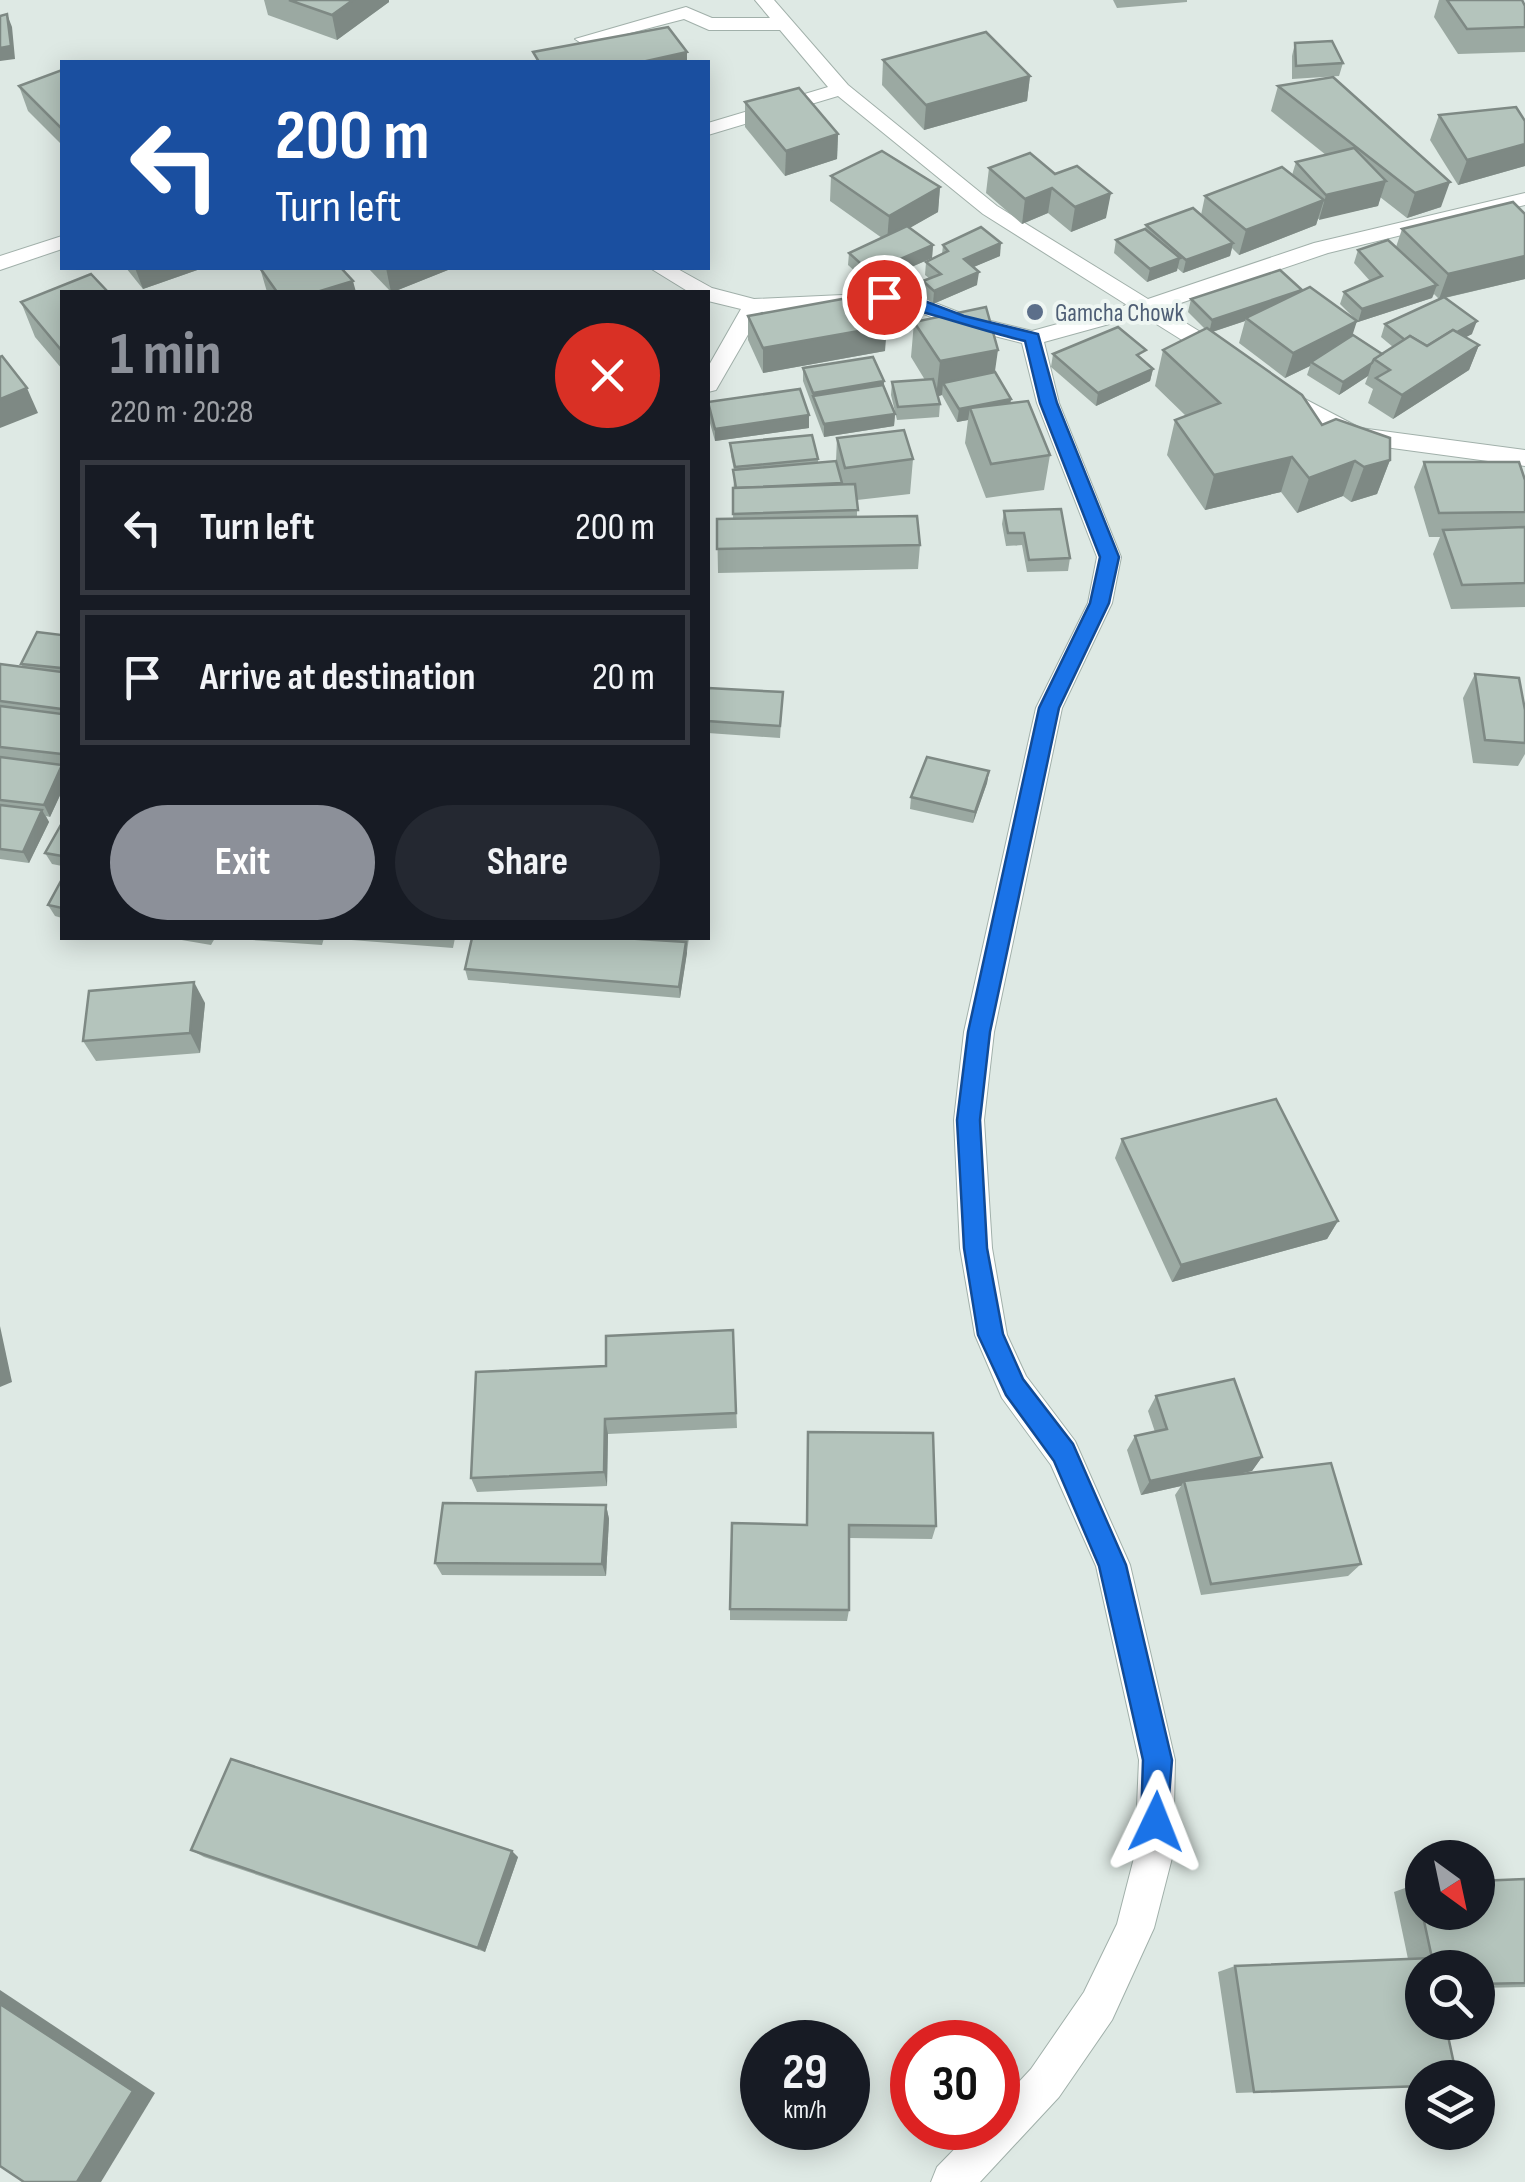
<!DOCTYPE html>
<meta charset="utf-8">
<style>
body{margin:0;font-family:"Sofia Sans Condensed",sans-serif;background:#242831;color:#f1f3f6;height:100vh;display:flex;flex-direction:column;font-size:38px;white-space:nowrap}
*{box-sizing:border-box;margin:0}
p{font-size:32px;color:#9ea1a6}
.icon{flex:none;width:55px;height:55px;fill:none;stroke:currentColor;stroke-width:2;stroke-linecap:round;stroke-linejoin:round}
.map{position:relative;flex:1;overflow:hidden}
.side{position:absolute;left:60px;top:290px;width:650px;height:650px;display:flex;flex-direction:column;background:#171b24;border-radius:0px;box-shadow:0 5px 25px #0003}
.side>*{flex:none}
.hud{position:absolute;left:60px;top:60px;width:650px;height:210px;border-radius:0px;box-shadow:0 5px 25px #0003;background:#1a4fa0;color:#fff;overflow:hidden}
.needle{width:65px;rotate:147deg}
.buttons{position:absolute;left:1405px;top:1840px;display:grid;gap:20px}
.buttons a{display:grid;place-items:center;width:90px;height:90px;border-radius:50%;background:#171b24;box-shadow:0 5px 25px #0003;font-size:50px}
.speed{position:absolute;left:740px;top:2020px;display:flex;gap:20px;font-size:50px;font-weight:700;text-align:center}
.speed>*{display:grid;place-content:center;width:130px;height:130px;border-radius:50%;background:#171b24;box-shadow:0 5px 25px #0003;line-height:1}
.speed small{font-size:25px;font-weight:400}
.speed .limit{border:15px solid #d22;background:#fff;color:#111}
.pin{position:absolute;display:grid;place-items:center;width:85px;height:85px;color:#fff;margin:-42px;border:5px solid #fff;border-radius:50%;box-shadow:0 2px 10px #0007}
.me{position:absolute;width:110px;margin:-55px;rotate:2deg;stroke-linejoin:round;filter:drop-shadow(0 0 8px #0008)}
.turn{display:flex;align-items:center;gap:35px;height:210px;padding:0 50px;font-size:45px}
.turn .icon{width:130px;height:130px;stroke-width:2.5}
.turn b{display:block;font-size:70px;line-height:85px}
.round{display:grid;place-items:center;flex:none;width:105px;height:105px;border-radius:52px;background:#242831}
.summary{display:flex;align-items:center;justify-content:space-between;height:170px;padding:0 50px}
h1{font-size:60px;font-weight:700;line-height:75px;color:#8c9099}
.action{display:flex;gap:20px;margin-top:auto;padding:20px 50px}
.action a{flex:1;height:115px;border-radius:60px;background:#8c9099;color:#fff;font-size:40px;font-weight:700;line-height:115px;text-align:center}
.action a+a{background:#242831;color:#f1f3f6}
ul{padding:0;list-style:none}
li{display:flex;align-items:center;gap:30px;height:135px;margin:0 20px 15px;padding:0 30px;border:5px solid #363941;border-radius:0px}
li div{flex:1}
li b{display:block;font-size:38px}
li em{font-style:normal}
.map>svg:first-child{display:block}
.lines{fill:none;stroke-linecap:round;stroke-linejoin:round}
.minor-casing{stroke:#a1b0aa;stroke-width:2}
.minor{fill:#fff;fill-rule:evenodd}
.wall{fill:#9ba9a2}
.shaded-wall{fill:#7e8984}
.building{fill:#b4c4bc;stroke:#7e8984;stroke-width:2.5}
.route{fill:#1a73e8;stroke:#114b97;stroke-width:2.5}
.service-dot{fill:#5c6f8a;stroke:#eef6f2;stroke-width:4}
.labels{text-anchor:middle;stroke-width:8;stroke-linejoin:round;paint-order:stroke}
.far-service-label{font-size:25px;fill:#4e5e75;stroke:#eef6f2;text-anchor:start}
</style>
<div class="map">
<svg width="1525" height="2182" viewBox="0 0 1525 2182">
<rect width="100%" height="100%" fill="#dee9e4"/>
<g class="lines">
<defs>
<g id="minor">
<polygon points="755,0 774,0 848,85 997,206 1148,299 1314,243 1525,193 1525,205 1328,253 1163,309 1233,352 1233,362 1217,362 1142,315 1044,342 1059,403 1121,557 1112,603 1062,708 994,1032 984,1120 992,1248 1007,1335 1026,1376 1075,1441 1130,1565 1175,1760 1173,1854 1154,1928 1112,2020 1059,2097 980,2182 931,2182 937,2167 975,2128 998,2128 998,2104 1031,2069 1084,1992 1117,1924 1135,1854 1139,1760 1096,1566 1051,1465 1002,1398 975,1335 960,1248 954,1120 964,1032 1036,708 1088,603 1097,557 1037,403 1022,343 951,325 904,306 761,312 716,390 708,392 708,367 741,309 708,301 708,292 689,292 650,268 676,268 712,288 754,299 907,292 966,315 1032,331 1127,305 983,214 838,96 708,135 708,123 828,87 780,30 709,30 684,19 584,45 575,39 686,7 712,18 770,18"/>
<polygon points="62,236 62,249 0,270 0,256"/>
<polygon points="1280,386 1360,428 1525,450 1525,466 1355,443 1272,398 1272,388"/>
</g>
</defs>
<use href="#minor" class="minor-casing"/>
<use href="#minor" class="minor"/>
</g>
<g class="wall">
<polygon points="264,0 389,0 389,2 337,40 268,15"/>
<polygon points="1113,0 1187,0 1187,2 1117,8"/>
<polygon points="1439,0 1522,0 1525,6 1525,52 1458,54 1434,17"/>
<polygon points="1295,43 1343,63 1339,76 1292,79 1292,56"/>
<polygon points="883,60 1030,76 1027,101 924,130 882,85"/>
<polygon points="62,70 62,145 28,111 19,86"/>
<polygon points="1278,86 1441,207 1407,218 1380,197 1378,206 1318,219 1316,225 1239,255 1232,248 1230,256 1183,273 1177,268 1177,271 1147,282 1114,253 1116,240 1145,229 1146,225 1201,215 1205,196 1292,175 1296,162 1326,155 1271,111"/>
<polygon points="745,102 838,134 837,159 785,176 745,127"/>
<polygon points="1439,115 1525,121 1525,166 1458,185 1430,140"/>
<polygon points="1030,153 1106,218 1071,232 1048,213 1022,224 986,193 989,168"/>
<polygon points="831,176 940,187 938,212 909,228 933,245 932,258 870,285 848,265 849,253 882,238 830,201"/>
<polygon points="1402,229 1525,279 1445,298 1472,334 1465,337 1479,345 1469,370 1393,419 1368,403 1373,389 1365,384 1368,376 1339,395 1307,375 1310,366 1285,378 1239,343 1245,321 1212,332 1322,425 1390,460 1377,494 1351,502 1343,496 1297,513 1281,492 1205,510 1167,455 1175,420 1186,416 1155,386 1163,350 1205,329 1188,312 1191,299 1352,336 1382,354 1393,347 1381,337 1385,324 1439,299 1434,294 1432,298 1358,322 1340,304 1344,292 1370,281 1354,263 1358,250 1396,247"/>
<polygon points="943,245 1000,256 973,267 977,285 933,304 922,294 923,281 930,279 925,275 926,262 942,254"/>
<polygon points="126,268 203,268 143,289"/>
<polygon points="260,268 356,292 267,292"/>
<polygon points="368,268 453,268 393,292 391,292"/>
<polygon points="62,292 62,369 35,337 21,302"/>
<polygon points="748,316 885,351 763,373 748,340"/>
<polygon points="914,322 995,372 1011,399 1010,403 1050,455 1044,490 986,498 965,443 968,420 957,422 942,395 938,396 940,404 939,417 897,420 891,395 892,382 925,380 911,357"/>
<polygon points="1053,354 1144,361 1153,369 1150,381 1096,406 1051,367"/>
<polygon points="803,368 884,381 884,386 895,414 894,426 824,437 803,381"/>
<polygon points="708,402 809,428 715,441 708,416"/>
<polygon points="837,438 913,459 910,494 857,500 857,517 920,545 918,569 718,573 717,519 733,519 734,470 731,456 730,443 818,459 818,462 836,461"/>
<polygon points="1424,462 1525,480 1525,607 1451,609 1433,554 1440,537 1429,537 1414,487"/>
<polygon points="1004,511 1070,558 1068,571 1027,572 1022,545 1006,546 1002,524"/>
<polygon points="62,635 62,791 50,817 46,816 49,822 29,863 0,859 0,664 23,667 21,664"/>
<polygon points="1475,674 1525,710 1525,754 1518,766 1473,763 1463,698"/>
<polygon points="708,688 783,692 780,738 708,733"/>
<polygon points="989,771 987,783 973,823 910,809 911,797"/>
<polygon points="62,823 62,866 52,864 45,853"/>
<polygon points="62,879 62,918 55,916 48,905"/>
<polygon points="170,938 215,938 211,945"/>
<polygon points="237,938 324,938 322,945 238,939"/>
<polygon points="338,938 455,938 453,948 339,939"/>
<polygon points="472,938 689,938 680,998 468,980 465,969"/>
<polygon points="205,1003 200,1053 96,1061 83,1041"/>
<polygon points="1122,1139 1338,1221 1327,1239 1172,1282 1115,1158"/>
<polygon points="733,1330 737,1428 608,1434 607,1486 477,1492 471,1478 606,1366"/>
<polygon points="1156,1396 1262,1457 1252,1471 1233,1475 1361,1564 1348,1576 1201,1595 1175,1495 1181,1486 1141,1495 1127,1450 1135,1436 1155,1432 1148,1411"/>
<polygon points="808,1432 936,1526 932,1539 849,1538 849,1610 847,1621 730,1620 730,1609 806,1525"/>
<polygon points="606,1505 609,1519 606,1576 442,1575 435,1563"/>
<polygon points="191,1850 518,1857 485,1952 204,1857"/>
<polygon points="1525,1879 1525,1987 1478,1988 1478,1968 1422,1968 1422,2086 1236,2093 1218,1972 1235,1966 1408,1959 1394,1892 1416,1884"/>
</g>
<g class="shaded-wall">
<polygon points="353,0 389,0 389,2 337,40 332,15"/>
<polygon points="7,14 12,27 15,59 0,61 0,48"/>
<polygon points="687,52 687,62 642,62"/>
<polygon points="1030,76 1027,101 924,130 926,105"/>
<polygon points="838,134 837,159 785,176 786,151"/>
<polygon points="1525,144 1525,166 1458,185 1467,160"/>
<polygon points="1386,181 1378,206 1319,220 1326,195"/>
<polygon points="1450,182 1441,207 1407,218 1415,193"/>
<polygon points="940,187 938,212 887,241 889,216"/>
<polygon points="1052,188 1048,213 1022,224 1025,199"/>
<polygon points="1111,193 1106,218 1071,232 1075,207"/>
<polygon points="1324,200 1316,225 1239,255 1246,230"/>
<polygon points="1001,243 1000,256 962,272 964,259"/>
<polygon points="1233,243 1230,256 1183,273 1186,260"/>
<polygon points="933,245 932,258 870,285 870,272"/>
<polygon points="1525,256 1525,279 1439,299 1448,274"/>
<polygon points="1180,258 1177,271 1147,282 1150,269"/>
<polygon points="135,268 203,268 143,289"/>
<polygon points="386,268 453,268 393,292 391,292"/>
<polygon points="979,272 977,285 933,304 934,291"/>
<polygon points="353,281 356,292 317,292"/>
<polygon points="1437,285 1432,298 1358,322 1362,309"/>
<polygon points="1302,290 1246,318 1245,321 1209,333 1212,320"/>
<polygon points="1357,321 1349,346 1311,362 1310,366 1285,378 1293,353"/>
<polygon points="1477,321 1472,334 1415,365 1420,352"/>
<polygon points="887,326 885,351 763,373 763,348"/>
<polygon points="1479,345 1469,370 1393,419 1402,395"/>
<polygon points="998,350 993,385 943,383 942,395 936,397 940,361"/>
<polygon points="1372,363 1368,376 1339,395 1343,382"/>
<polygon points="1153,369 1150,381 1096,406 1098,393"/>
<polygon points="884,381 883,394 813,396 813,406 813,393"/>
<polygon points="27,388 38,413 0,428 0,399"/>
<polygon points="1011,399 1009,412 970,408 968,420 957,422 959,409"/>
<polygon points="895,414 894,426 824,437 824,424"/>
<polygon points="809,415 809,428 715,441 715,429"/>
<polygon points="1292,457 1281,492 1205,510 1214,475"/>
<polygon points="1390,460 1377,494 1351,502 1364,467"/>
<polygon points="1355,461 1343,496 1297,513 1309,478"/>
<polygon points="62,766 62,791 50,817 44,805"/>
<polygon points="989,771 987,783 973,823 975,812"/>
<polygon points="42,810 49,822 29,863 23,852"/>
<polygon points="686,942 687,953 680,998 679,987"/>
<polygon points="194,982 205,1003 200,1053 190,1033"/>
<polygon points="1338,1221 1327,1239 1172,1282 1181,1265"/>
<polygon points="0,1326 12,1382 0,1387"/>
<polygon points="605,1419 608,1434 607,1486 604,1472"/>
<polygon points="1262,1457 1252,1471 1185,1486 1184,1481 1181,1486 1141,1495 1150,1481"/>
<polygon points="606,1505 609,1519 606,1576 602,1564"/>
<polygon points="512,1851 518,1857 485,1952 478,1948"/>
<polygon points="0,1990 155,2093 101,2182 77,2182 0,2004"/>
</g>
<g class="building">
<polygon points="289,0 353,0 332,15"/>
<polygon points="1447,0 1522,0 1525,6 1525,27 1467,29"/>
<polygon points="7,14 11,46 0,48 0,16"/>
<polygon points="668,27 687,52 642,62 539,62 533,52"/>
<polygon points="986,32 1030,76 926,105 883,60"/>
<polygon points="1332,41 1343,63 1296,66 1295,43"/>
<polygon points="62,70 62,129 19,86"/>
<polygon points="1333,77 1450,182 1415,193 1278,86"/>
<polygon points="799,88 838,134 786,151 745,102"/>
<polygon points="1516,107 1525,121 1525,144 1467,160 1439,115"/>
<polygon points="1354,148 1386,181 1326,195 1296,162"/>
<polygon points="882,151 940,187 889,216 831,176"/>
<polygon points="1030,153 1055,174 1077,166 1111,193 1075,207 1052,188 1025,199 989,168"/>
<polygon points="1282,167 1324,200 1246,230 1205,196"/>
<polygon points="1513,202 1525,214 1525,256 1448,274 1402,229"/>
<polygon points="1193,208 1233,243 1186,260 1146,225"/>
<polygon points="907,226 933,245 870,272 849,253"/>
<polygon points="981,227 1001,243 964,259 979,272 934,291 923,281 941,274 926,262 948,251 943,245"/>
<polygon points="1145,229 1180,258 1150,269 1116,240"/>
<polygon points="1388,240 1437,285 1362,309 1344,292 1382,276 1358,250"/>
<polygon points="260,268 341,268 353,281 317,292 277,292"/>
<polygon points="1280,270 1302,290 1212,320 1191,299"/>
<polygon points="91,274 108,292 62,292 62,351 21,302"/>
<polygon points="1310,287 1357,321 1293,353 1246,318"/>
<polygon points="870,294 887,326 763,348 748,316"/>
<polygon points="1444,297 1477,321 1457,332 1453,330 1427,346 1410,336 1405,340 1385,324"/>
<polygon points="986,307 998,350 940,361 914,322"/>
<polygon points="1118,327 1146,350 1137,355 1153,369 1098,393 1053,354"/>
<polygon points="1207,328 1302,395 1322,425 1336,419 1390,438 1390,460 1364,467 1355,461 1309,478 1292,457 1214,475 1175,420 1220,403 1163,350"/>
<polygon points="1453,330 1479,345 1402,395 1376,378 1390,370 1374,359 1410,336 1427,346"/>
<polygon points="1353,335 1382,354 1374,359 1372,363 1343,382 1311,362"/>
<polygon points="2,356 27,388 0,399 0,357"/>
<polygon points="873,357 884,381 813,393 803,368"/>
<polygon points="995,372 1011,399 959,409 943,383"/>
<polygon points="933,379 940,404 898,407 892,382"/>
<polygon points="883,385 895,414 824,424 813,396"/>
<polygon points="800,389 809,415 715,429 708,402"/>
<polygon points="1028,401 1050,455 991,464 970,408"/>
<polygon points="904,430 913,459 845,468 837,438"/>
<polygon points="812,435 818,459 735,467 730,443"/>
<polygon points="836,461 842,483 736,488 733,470"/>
<polygon points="1424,462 1519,462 1525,480 1525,512 1439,513"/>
<polygon points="855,484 858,510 733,514 733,488"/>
<polygon points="1061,509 1070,558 1029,560 1024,533 1008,533 1004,511"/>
<polygon points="917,516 920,545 717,549 717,519"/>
<polygon points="1525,527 1525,583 1462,585 1443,530"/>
<polygon points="37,632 62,635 62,668 21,664"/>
<polygon points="0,664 62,672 62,709 0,701"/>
<polygon points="1475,674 1519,678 1525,710 1525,743 1485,740"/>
<polygon points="708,688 783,692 780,726 708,721"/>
<polygon points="0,706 62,714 62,754 0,747"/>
<polygon points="0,757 62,765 44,805 0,800"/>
<polygon points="927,757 989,771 975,812 911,797"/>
<polygon points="0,805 42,810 23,852 0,849"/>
<polygon points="62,823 62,856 45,853"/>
<polygon points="62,879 62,908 48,905"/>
<polygon points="472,938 623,938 686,942 679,987 465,969"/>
<polygon points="194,982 190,1033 83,1041 89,991"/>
<polygon points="1276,1099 1338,1221 1181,1265 1122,1139"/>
<polygon points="733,1330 736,1413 605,1419 604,1472 471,1478 476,1372 606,1366 606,1336"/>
<polygon points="1234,1379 1262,1457 1150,1481 1135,1436 1167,1429 1156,1396"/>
<polygon points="808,1432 933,1433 936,1526 849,1525 849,1610 730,1609 732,1523 807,1525"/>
<polygon points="1331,1463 1361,1564 1211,1584 1184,1481"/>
<polygon points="443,1503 606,1505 602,1564 435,1563"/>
<polygon points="231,1759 512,1851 478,1948 191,1850"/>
<polygon points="1525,1879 1525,1983 1478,1984 1478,1968 1422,1968 1422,2022 1445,2022 1457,2078 1422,2078 1422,2086 1254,2092 1235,1966 1432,1958 1416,1884 1422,1883 1422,1912 1478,1912 1478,1881"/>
<polygon points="0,2004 133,2091 77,2182 24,2182 0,2166"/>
</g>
<path class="route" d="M878,293L906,294L964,316L1038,334L1057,403L1119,557L1109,603L1059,708L990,1032L980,1120L987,1248L1003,1334L1023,1379L1073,1444L1126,1565L1172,1760L1166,1833L1156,1837L1145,1833L1141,1822L1143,1760L1099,1566L1054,1461L1006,1395L978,1335L964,1248L957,1120L968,1032L1039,708L1090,603L1100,557L1040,403L1025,341C975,329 927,311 878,301Z"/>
<circle class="service-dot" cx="1035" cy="312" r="10"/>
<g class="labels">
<g class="far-service-label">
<text x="1055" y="321">Gamcha Chowk</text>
</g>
</g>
</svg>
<div class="buttons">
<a><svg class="needle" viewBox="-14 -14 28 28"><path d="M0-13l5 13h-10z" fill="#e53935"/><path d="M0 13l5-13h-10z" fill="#9ea1a6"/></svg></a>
<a><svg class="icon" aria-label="search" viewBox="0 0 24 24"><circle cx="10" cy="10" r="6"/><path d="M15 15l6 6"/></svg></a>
<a><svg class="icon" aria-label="layers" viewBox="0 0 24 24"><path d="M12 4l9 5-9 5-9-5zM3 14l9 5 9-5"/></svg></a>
</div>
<div class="speed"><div>29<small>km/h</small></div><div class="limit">30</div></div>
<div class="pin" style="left:884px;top:297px;background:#d93025"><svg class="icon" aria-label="arrive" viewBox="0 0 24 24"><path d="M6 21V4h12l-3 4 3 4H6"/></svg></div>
<svg class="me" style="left:1156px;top:1822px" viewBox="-20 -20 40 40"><path d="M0-17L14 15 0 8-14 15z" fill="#1a73e8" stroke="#fff" stroke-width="4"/></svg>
<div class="hud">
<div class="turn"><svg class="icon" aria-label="left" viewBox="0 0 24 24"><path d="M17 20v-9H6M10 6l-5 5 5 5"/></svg><div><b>200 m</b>Turn left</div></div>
</div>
<section class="side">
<div class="summary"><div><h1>1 min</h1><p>220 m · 20:28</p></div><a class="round" style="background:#d93025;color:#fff"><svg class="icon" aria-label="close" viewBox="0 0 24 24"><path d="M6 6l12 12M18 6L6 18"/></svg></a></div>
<ul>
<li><svg class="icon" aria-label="left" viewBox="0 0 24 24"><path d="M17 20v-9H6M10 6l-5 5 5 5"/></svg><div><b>Turn left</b></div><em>200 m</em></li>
<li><svg class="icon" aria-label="arrive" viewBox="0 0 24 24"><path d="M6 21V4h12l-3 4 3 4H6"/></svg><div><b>Arrive at destination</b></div><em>20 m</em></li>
</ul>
<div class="action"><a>Exit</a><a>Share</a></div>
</section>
</div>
